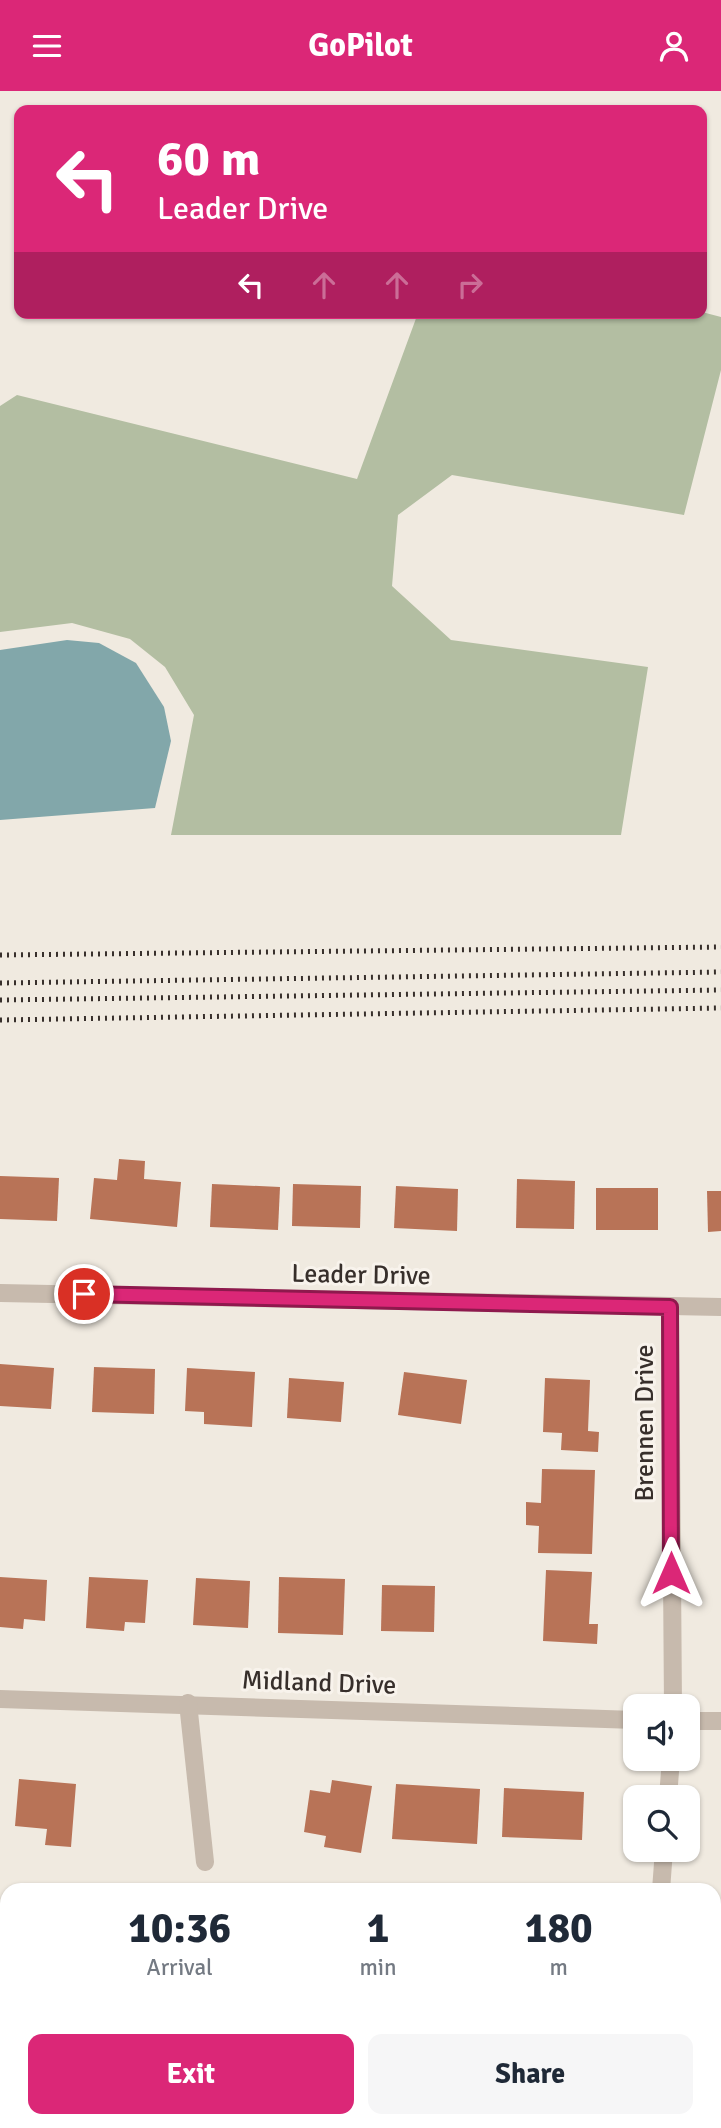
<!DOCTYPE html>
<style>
body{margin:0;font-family:Signika,sans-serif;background:#f6f6f7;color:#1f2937;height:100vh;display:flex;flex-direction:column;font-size:26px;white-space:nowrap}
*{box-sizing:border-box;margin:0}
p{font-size:23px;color:#747a83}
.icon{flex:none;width:38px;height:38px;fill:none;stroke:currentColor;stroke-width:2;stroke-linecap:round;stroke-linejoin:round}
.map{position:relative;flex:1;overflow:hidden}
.drawer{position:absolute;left:0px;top:1792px;width:721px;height:245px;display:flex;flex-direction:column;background:#fff;border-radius:21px 21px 0 0;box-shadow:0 2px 5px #0004}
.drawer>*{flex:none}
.top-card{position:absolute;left:14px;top:14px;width:693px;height:214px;border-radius:14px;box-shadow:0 2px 5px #0004;background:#db2777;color:#fff;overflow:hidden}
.controls{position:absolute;left:623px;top:1603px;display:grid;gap:14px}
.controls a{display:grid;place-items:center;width:77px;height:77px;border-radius:14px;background:#fff;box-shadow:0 2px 5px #0004;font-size:35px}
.pin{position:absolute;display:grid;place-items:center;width:60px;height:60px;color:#fff;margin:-30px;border:4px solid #fff;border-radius:50%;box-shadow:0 2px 7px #0007}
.me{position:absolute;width:77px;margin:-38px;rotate:0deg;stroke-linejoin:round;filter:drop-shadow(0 0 5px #0008)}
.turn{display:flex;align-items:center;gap:24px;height:147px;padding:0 28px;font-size:32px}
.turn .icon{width:91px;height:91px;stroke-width:2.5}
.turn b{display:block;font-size:49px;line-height:60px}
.lanes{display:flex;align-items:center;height:66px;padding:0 28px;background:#0003;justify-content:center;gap:35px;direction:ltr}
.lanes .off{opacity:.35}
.eta{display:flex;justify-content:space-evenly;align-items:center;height:119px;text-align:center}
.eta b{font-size:42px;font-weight:700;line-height:49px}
.primary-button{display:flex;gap:14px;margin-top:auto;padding:14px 28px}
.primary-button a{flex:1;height:80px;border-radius:14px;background:#db2777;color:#fff;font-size:28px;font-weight:700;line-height:80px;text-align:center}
.primary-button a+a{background:#f6f6f7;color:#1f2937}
header{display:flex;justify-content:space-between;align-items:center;height:91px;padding:0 28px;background:#db2777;color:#fff;font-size:32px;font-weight:700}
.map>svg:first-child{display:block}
.green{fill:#b3bea2}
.water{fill:#82a7aa}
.building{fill:#b87357}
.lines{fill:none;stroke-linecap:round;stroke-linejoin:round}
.minor{stroke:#c7baad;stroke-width:18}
.rail{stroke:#372f2b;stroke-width:5;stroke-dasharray:2 5;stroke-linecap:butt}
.route-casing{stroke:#8e194d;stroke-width:18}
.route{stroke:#db2777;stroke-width:12}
.labels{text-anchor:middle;stroke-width:6;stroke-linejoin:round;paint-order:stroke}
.street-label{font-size:26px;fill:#372f2b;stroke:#f8f3ec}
</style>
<header><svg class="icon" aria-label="menu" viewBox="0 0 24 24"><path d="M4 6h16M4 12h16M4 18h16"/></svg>GoPilot<svg class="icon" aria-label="person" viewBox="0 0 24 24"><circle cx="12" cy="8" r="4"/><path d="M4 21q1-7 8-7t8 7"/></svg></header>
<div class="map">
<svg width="721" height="2037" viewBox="0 0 721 2037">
<rect width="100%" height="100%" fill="#f0eae0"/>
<g class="green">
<polygon points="702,221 721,226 721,279 684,424 452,384 398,424 392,495 451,549 648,576 621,744 171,744 194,624 165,576 130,548 72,532 0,541 0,315 17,304 357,388 418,222"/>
<polygon points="0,1971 7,1975 7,2030 547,2030 547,2037 0,2037"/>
</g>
<polygon class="water" points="67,549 99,552 136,572 164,616 171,650 155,717 0,729 0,559"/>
<g class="building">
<polygon points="119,1068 145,1070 144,1088 181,1091 177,1136 90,1128 94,1087 117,1089"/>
<polygon points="0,1085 59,1087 57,1130 0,1128"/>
<polygon points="517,1088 575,1090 574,1138 516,1137"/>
<polygon points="212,1093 280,1096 278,1139 210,1136"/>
<polygon points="293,1093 361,1095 360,1137 292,1135"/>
<polygon points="396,1095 458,1098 457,1140 394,1137"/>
<rect x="596" y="1097" width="62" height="42"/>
<polygon points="707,1100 721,1100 721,1140 708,1141"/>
<polygon points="0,1273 54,1277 51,1318 0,1315"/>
<polygon points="94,1276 155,1278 154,1323 92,1321"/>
<polygon points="187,1277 255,1281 252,1336 204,1333 204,1321 185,1320"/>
<polygon points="404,1281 467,1289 461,1333 398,1324"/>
<polygon points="289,1287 344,1291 341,1331 287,1327"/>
<polygon points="545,1287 590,1289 588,1340 599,1341 598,1361 561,1359 562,1342 543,1341"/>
<polygon points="542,1378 595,1379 592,1463 538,1462 539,1435 526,1434 526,1411 541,1412"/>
<polygon points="546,1479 592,1481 589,1533 598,1533 597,1553 543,1550"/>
<polygon points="0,1486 47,1489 45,1530 24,1528 23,1538 0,1536"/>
<polygon points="89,1486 148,1489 145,1532 125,1531 124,1540 86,1537"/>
<polygon points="279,1486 345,1488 343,1544 278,1542"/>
<polygon points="196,1487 250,1490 248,1537 193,1534"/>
<polygon points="382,1494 435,1495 434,1541 381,1540"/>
<polygon points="19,1688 76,1693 71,1756 45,1754 47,1738 15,1735"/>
<polygon points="332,1689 372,1695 361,1762 324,1756 326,1745 304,1741 310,1699 330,1702"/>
<polygon points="396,1693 480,1698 477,1753 392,1748"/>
<polygon points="504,1697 584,1701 582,1749 502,1746"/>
</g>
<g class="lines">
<g class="minor">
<polyline points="0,1202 721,1216"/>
<polyline points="670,1216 673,1615"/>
<polyline points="0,1608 635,1629"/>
<polyline points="188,1612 205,1771"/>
<polyline points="688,1630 721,1630"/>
<polyline points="668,1706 671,1668"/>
<polyline points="661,1799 664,1759"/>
<polyline points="640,2037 640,2030"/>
</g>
<g class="rail">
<polyline points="0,864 721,856"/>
<polyline points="0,892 721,881"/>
<polyline points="0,909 721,899"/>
<polyline points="0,929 721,917"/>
</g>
</g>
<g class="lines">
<defs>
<polyline id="route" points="84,1203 670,1216 671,1482"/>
</defs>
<use href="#route" class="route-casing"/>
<use href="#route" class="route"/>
</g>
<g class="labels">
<g class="street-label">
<text transform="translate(361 1183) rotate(1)" y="9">Leader Drive</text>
<text transform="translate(644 1332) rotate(-90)" y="9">Brennen Drive</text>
<text transform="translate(319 1591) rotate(2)" y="9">Midland Drive</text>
</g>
</g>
</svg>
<div class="controls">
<a><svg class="icon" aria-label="sound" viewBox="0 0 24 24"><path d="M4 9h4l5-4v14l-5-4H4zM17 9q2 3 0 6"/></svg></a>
<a><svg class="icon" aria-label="search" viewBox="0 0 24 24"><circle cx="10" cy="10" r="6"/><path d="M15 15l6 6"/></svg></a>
</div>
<div class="pin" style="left:84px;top:1203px;background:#d93025"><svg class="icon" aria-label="arrive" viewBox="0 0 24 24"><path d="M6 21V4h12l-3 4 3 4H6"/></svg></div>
<svg class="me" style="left:671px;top:1482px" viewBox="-20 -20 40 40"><path d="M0-17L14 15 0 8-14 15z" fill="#db2777" stroke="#fff" stroke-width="4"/></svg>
<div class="top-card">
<div class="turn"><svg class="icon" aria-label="left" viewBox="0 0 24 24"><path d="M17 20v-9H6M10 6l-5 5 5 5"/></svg><div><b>60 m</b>Leader Drive</div></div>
<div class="lanes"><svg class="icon" aria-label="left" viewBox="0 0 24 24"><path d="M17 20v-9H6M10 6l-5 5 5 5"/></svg><svg class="icon off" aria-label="ahead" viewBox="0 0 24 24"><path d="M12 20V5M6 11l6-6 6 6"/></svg><svg class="icon off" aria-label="ahead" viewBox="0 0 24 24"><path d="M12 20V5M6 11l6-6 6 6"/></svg><svg class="icon off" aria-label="right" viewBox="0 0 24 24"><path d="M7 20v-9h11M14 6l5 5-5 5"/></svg></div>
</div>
<section class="drawer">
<div class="eta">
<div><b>10:36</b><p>Arrival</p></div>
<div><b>1</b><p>min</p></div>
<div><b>180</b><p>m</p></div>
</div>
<div class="primary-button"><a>Exit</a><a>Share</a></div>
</section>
</div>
